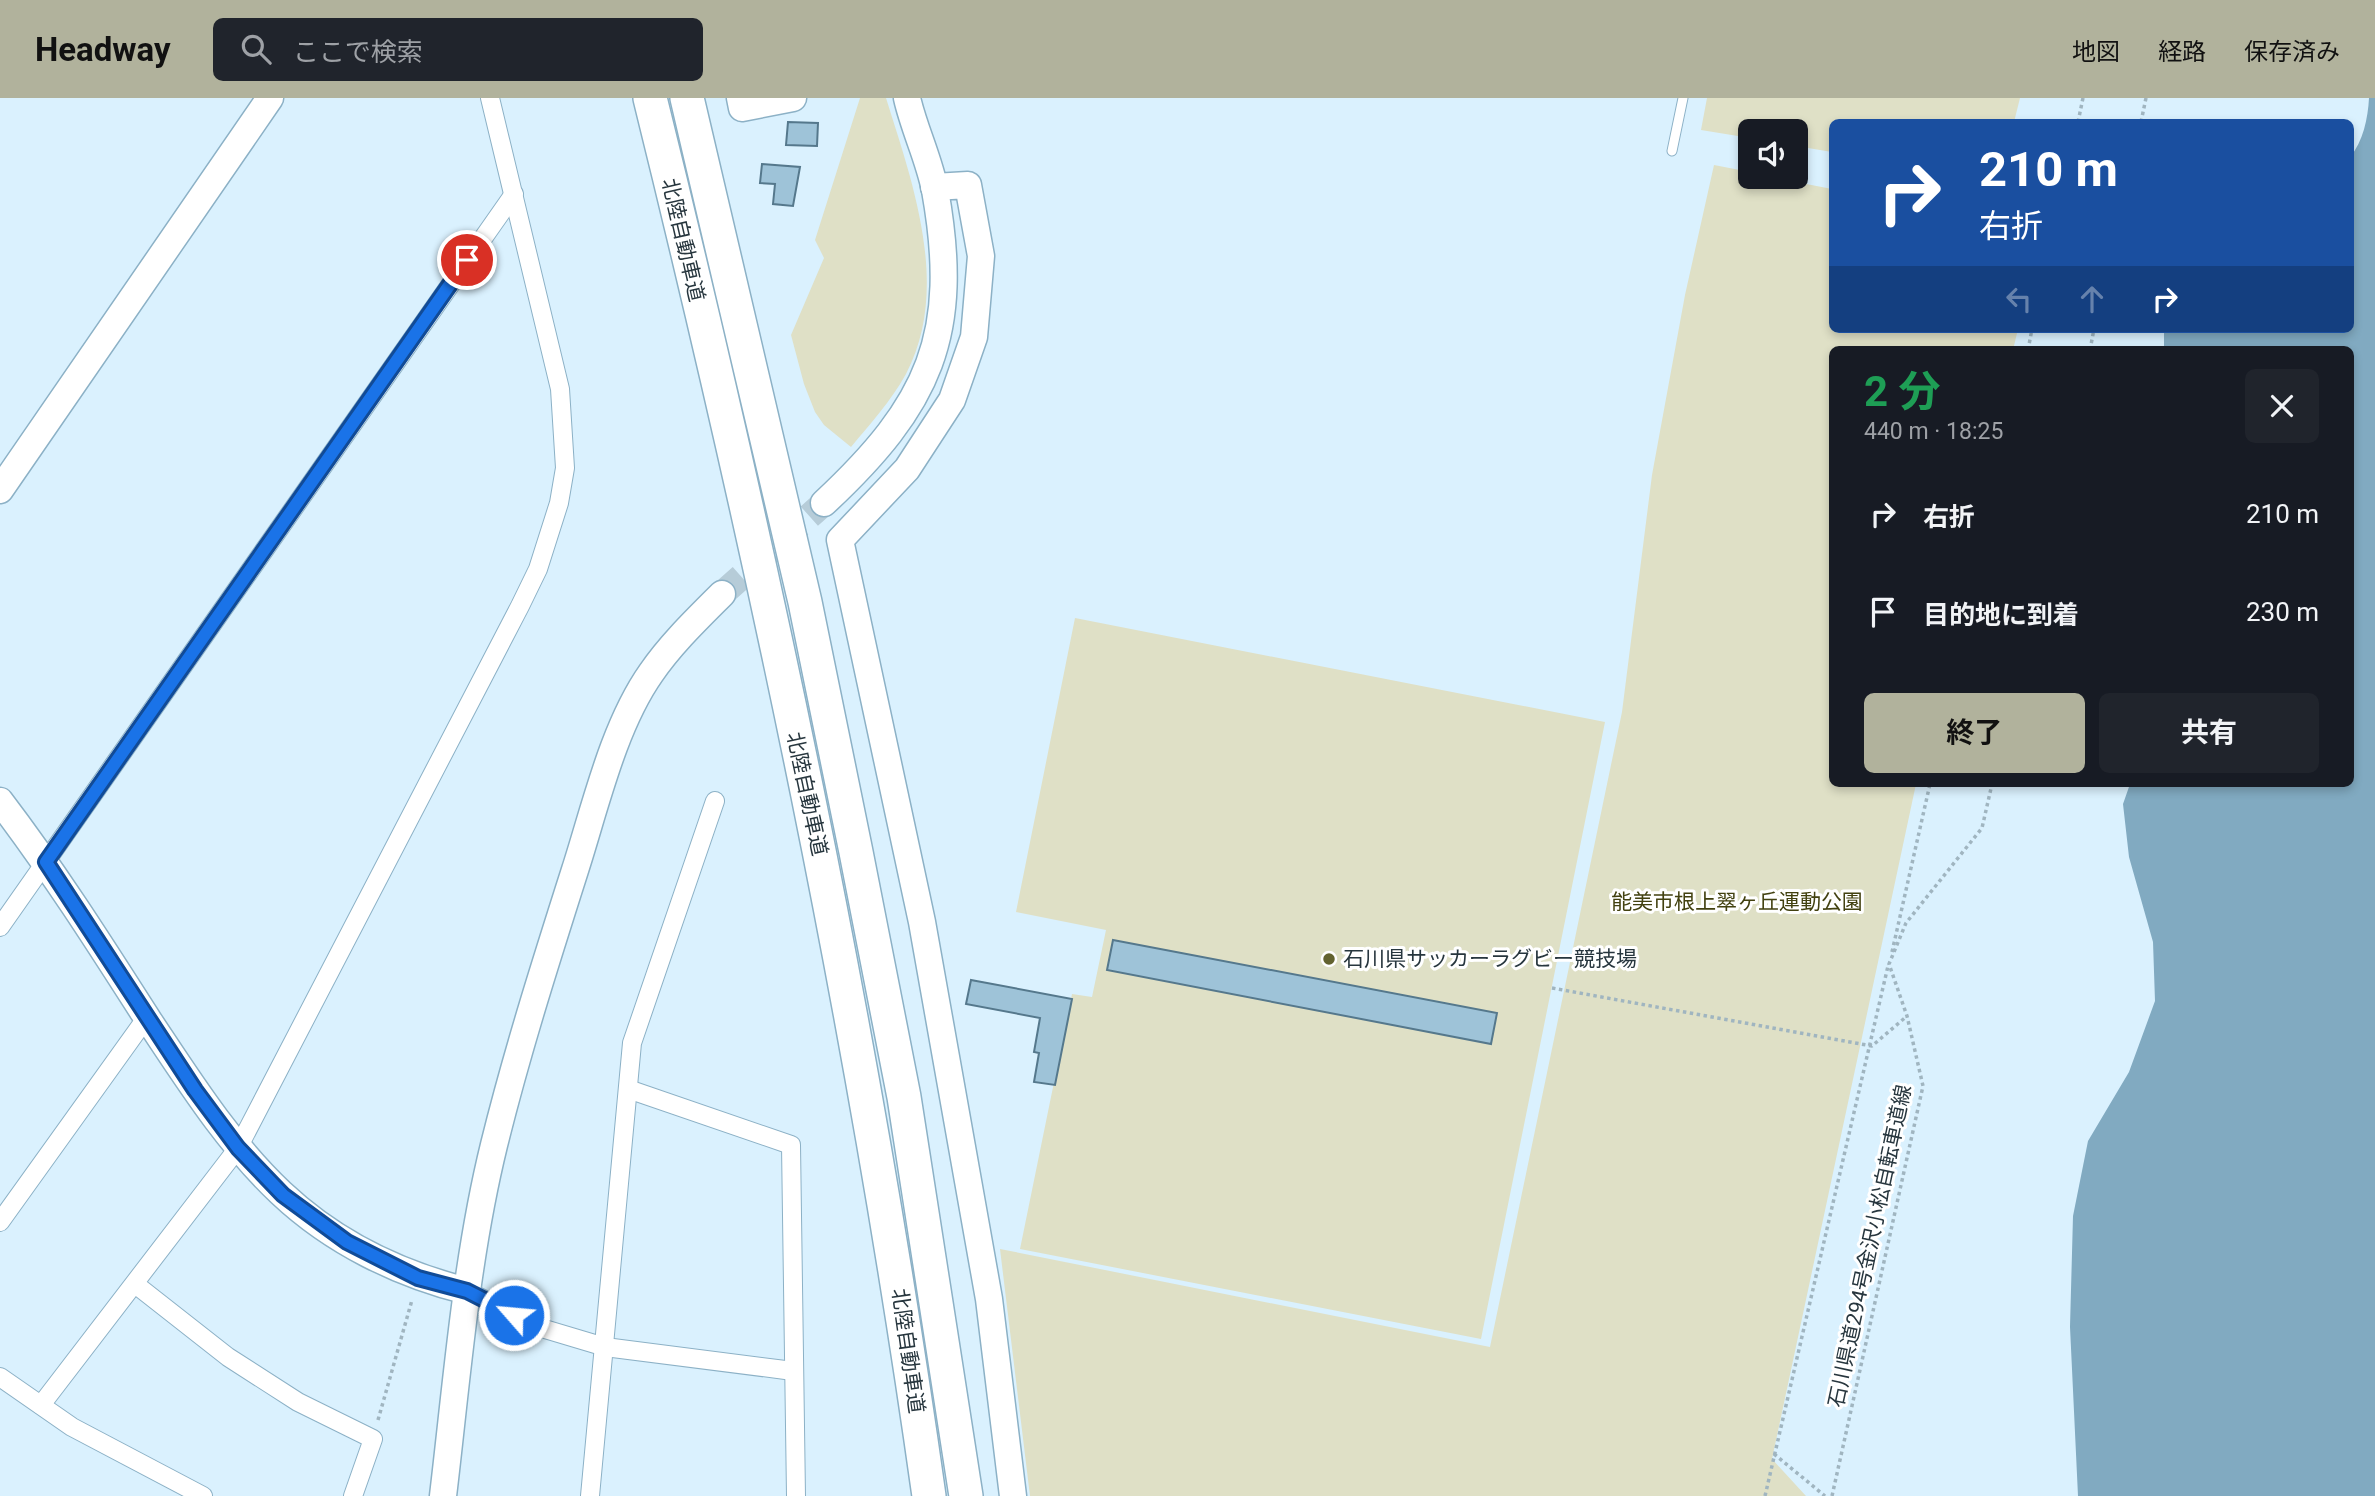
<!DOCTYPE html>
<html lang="ja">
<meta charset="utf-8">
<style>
body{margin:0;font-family:Roboto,"Noto Sans JP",sans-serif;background:#20242c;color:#f1f3f6;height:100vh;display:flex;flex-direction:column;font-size:26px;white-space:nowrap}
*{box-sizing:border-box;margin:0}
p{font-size:23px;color:#9ea1a6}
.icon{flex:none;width:38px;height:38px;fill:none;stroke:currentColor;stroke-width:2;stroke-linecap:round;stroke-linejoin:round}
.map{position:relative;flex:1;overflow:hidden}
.side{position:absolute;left:1829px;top:248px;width:525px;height:441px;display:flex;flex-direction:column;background:#171b24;border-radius:10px;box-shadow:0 4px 10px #0003}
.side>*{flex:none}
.top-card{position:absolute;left:1829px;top:21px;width:525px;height:214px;border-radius:10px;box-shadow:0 4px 10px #0003;background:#1a4fa0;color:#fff;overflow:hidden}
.fabs{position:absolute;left:1738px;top:21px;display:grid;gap:14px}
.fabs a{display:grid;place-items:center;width:70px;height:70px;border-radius:10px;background:#171b24;box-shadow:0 4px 10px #0003;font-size:35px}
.pin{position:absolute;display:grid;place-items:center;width:60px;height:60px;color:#fff;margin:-30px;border:4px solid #fff;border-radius:50%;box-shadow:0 2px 7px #0007}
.me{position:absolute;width:77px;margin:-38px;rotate:297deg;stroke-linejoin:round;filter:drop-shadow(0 0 5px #0008)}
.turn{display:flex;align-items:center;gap:24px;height:147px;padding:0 35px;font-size:32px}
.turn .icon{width:91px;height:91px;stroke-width:2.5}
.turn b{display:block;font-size:49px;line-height:60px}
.lanes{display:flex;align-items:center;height:66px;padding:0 35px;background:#0003;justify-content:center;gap:35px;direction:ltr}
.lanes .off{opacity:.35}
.round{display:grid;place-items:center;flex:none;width:74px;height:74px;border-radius:10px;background:#20242c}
.summary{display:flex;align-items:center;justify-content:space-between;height:119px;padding:0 35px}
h1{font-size:42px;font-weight:700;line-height:52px;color:#1e9e55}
.primary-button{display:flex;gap:14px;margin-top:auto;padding:14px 35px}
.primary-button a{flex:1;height:80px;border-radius:10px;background:#b1b29c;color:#111;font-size:28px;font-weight:700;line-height:80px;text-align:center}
.primary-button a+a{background:#20242c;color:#f1f3f6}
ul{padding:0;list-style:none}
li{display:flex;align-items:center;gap:21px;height:98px;padding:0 35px}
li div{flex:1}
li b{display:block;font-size:26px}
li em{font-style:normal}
header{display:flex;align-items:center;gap:42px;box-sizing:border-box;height:98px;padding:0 35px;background:#b1b29c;color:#111}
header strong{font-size:33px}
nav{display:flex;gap:38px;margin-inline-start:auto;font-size:24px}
.search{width:490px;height:63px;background:#20242c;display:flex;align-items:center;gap:18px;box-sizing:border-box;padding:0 24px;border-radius:10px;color:#9ea1a6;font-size:26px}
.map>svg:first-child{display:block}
.green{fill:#dfe0c6}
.water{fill:#81aac1}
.building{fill:#9ec3d8;stroke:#55788c;stroke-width:2}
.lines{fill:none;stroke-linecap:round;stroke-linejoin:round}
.secondary-tunnel{stroke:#b6ccd8;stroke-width:26;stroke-dasharray:26 13;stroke-linecap:butt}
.lane-casing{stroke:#8cb1c6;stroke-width:11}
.street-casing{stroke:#8cb1c6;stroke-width:20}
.secondary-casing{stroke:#8cb1c6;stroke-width:29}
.highway-casing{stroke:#8cb1c6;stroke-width:36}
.path{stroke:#a0b5c0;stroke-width:3.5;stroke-dasharray:3.5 3.5;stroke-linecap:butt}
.lane{stroke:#fff;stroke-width:9}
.street{stroke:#fff;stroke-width:18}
.secondary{stroke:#fff;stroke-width:26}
.highway{stroke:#fff;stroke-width:33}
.route-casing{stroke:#114b97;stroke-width:18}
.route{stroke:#1a73e8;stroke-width:12}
.poi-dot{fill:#62622f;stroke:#fff;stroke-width:2.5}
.labels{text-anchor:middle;stroke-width:6;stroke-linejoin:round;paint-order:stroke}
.street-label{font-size:21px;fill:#27363e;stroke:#fff}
.park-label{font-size:21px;fill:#424110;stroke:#fff}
.poi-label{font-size:21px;fill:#27363e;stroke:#fff;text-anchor:start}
</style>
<header>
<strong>Headway</strong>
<div class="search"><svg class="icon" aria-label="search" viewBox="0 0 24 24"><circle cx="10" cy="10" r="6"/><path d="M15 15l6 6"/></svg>ここで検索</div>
<nav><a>地図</a><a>経路</a><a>保存済み</a></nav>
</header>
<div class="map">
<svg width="2375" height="1398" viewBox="0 0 2375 1398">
<rect width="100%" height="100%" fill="#daf1fe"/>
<g class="green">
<path d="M860,0H886C913,86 951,190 906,276C891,303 870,326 851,349L824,327L815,314L804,286L791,237L824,160L815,142Z"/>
<polygon points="1707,0 2020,0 2014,24 1832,24 1832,54 1796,48 1796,33 1750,33 1750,40 1701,32"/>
<polygon points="1714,67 1750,74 1750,79 1771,79 1832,91 1832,231 2018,231 2013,252 1832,252 1832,686 1916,686 1772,1361 1806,1398 1030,1398 1000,1151 1490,1249 1622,614 1652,377 1685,197"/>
<polygon points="1075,520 1605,624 1481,1241 1020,1151 1072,896 1092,899 1106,832 1016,814"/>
</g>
<path class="water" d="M2369,0H2375V1398H2078L2070,1229L2073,1118L2088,1043L2129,974L2155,903L2153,844L2129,759L2123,706L2130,686H2350V252H2164V231H2350V59C2363,44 2368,20 2369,0Z"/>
<g class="building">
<polygon points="788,24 818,25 817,48 786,47"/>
<polygon points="762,66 800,69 793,108 773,106 775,86 760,85"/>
<polygon points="1113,842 1497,915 1491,946 1107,872"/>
<polygon points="971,882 1072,901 1055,987 1034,984 1039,955 1034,954 1040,920 966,906"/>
</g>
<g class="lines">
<polyline class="secondary-tunnel" points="722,496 824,405"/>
<defs>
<polyline id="lane" points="1672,53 1683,0"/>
<g id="street">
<polyline points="0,829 514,96"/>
<polyline points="628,991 791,1047 796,1398"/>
<polyline points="0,1124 147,919"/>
<polyline points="135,1186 228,1259 298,1304 373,1341 353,1398"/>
<polyline points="467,1193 538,1229 605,1249 793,1273"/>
<polyline points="0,1279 72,1329 203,1398"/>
<polyline points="41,1307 238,1050 520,508 538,471 559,405 565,370 560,291 490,0"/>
<polyline points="590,1398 632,945 715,703"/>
</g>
<g id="secondary">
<polyline points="740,0 742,10 793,0"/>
<polyline points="934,89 968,87 981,158 974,239 952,302 907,371 840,442 922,824 989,1201 1013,1398"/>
<polyline points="0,392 270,0"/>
<path d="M824,405C930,306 961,237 935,92C929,61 914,31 907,0"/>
<path d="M0,703C54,774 101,848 149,923C189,983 228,1045 281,1095C333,1144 399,1176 467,1193"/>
<path d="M443,1398C457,1281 466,1161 494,1047C517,954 546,863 575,772C595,710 613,629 651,575C671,546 697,521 722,496"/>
</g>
<g id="highway">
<path d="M650,0C764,461 863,927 929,1398"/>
<polyline points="687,0 805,504 856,754 904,999 966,1398"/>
</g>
</defs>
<use href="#lane" class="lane-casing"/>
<use href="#street" class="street-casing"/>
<use href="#secondary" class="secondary-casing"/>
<use href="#highway" class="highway-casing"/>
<g class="path">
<polyline points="2078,24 2083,0"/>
<polyline points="2141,24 2146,0"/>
<polyline points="2028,252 2032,231"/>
<polyline points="2090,252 2094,231"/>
<polyline points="1892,854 1930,686"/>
<polyline points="1552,890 1872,948 1907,918"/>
<polyline points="378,1322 412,1202"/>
<polyline points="1774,1356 1825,1398"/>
<polyline points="1765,1398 1888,868"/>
<polyline points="1832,1398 1923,988 1907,918 1889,866 1906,825 1982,730 1992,686"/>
</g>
<use href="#lane" class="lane"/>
<use href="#street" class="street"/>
<use href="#secondary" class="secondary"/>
<use href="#highway" class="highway"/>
</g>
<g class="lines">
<defs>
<polyline id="route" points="467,162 46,764 195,992 238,1050 283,1097 347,1144 418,1180 467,1193 514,1217"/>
</defs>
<use href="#route" class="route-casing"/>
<use href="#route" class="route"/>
</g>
<circle class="poi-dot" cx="1329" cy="861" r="7"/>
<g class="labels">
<g class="street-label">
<text transform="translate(683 142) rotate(77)" y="7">北陸自動車道</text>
<text transform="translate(807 696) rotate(78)" y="7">北陸自動車道</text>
<text transform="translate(1870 1148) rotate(-78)" y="7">石川県道294号金沢小松自転車道線</text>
<text transform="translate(908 1253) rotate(82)" y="7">北陸自動車道</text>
</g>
<g class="park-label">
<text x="1737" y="811">能美市根上翠ヶ丘運動公園</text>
</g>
<g class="poi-label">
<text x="1343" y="868">石川県サッカーラグビー競技場</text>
</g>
</g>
</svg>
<div class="fabs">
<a><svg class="icon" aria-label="sound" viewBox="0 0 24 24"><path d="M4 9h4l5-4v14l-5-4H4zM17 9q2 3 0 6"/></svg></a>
</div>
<div class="pin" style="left:467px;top:162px;background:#d93025"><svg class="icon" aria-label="arrive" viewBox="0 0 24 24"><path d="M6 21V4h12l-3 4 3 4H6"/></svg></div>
<svg class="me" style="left:514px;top:1217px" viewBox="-20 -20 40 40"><circle r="17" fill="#1a73e8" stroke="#fff" stroke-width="3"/><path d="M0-11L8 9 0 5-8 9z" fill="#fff"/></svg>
<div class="top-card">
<div class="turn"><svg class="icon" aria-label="right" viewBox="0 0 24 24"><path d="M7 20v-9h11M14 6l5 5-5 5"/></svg><div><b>210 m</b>右折</div></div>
<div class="lanes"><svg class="icon off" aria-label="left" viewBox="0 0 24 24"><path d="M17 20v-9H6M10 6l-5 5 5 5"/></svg><svg class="icon off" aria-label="ahead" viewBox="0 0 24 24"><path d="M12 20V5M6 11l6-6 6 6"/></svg><svg class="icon" aria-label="right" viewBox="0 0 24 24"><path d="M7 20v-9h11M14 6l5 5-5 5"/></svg></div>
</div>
<section class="side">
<div class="summary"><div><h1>2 分</h1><p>440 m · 18:25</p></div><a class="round"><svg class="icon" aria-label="close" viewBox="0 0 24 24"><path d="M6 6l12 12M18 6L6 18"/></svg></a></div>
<ul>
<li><svg class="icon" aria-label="right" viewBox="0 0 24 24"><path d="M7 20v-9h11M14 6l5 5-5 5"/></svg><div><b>右折</b></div><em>210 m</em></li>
<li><svg class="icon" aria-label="arrive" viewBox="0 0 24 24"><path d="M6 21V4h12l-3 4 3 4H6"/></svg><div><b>目的地に到着</b></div><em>230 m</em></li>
</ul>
<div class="primary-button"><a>終了</a><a>共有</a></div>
</section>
</div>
